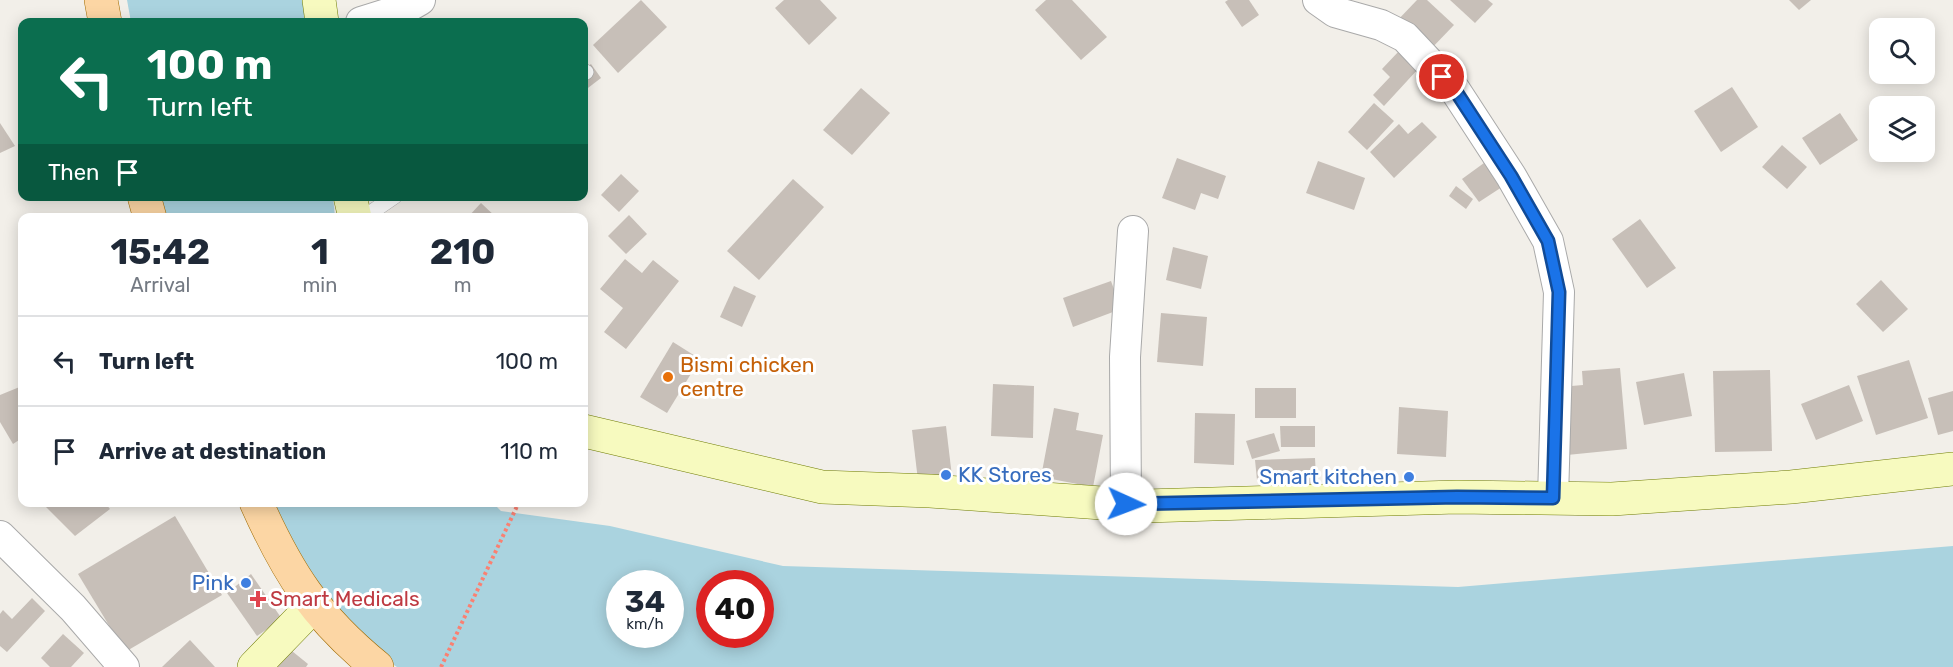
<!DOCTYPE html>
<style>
body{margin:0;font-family:Rubik,sans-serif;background:#f2f2f3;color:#1f2937;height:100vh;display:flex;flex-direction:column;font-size:22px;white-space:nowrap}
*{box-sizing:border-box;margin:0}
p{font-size:20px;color:#747a83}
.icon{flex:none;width:33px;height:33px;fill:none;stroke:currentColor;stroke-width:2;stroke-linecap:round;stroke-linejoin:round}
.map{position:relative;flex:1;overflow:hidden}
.sheet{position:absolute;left:18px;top:213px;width:570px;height:294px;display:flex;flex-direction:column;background:#fff;border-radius:12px;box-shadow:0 3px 15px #0003}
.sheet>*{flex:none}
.guide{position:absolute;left:18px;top:18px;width:570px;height:183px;border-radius:12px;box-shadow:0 3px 15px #0003;background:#0b6e4f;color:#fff;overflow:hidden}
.buttons{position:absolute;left:1869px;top:18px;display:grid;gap:12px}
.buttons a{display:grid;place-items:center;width:66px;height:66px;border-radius:12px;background:#fff;box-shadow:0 3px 15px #0003;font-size:30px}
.speed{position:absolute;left:606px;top:570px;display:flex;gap:12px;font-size:30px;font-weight:700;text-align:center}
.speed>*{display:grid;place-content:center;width:78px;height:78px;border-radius:50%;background:#fff;box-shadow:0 3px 15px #0003;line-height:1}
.speed small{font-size:15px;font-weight:400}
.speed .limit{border:9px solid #d22;background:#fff;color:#111}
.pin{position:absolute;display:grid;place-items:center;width:51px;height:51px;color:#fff;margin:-26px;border:3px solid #fff;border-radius:50%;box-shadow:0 2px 6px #0007}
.me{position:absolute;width:66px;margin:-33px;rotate:92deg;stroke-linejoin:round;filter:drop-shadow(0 0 4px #0008)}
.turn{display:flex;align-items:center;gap:21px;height:126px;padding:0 30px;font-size:27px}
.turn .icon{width:78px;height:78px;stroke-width:2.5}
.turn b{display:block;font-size:42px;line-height:51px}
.then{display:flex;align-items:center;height:57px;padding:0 30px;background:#0003;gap:12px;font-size:22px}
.eta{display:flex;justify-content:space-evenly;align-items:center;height:102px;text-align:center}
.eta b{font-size:36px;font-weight:700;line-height:42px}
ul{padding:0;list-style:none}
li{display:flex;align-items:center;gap:18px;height:90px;padding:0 30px;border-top:2px solid #e0e1e3}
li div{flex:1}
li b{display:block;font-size:22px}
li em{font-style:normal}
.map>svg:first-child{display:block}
.water{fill:#aad3df;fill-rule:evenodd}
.building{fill:#c7bfb8}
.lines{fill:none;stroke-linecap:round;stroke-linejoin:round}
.lane-casing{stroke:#a9a9a9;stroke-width:16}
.street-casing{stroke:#a9a9a9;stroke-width:32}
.secondary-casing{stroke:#707d05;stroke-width:34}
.primary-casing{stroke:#a06b00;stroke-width:34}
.path{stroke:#fa8072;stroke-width:4;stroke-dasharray:3 3;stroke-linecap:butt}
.lane{stroke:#fff;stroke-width:15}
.street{stroke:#fff;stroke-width:30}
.secondary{stroke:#f7fabf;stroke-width:33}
.primary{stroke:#fcd6a4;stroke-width:33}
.route-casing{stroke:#114b97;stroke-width:15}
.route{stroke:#1a73e8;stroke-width:10}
.food-dot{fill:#e8710a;stroke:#fff;stroke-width:2}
.shop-dot{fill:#3f7fe0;stroke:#fff;stroke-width:2}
.health-dot{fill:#e0444e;stroke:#fff;stroke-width:2}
.labels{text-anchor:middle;stroke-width:6;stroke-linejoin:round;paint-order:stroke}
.food-label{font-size:21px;fill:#c56008;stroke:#fff;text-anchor:start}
.shop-label{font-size:21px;fill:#366cbe;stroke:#fff;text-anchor:end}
.health-label{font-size:21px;fill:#be3a42;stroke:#fff;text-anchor:start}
</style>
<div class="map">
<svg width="1953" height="667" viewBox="0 0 1953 667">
<rect width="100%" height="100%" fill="#f2efe9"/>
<g class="water">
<polygon points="127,0 312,0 314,22 131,22"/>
<polygon points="160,197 333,197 335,217 166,217"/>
<path d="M271,503H493L501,511L610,526L783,566L1458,587L1953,546V667H397L342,631ZM620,584H670V634H620ZM710,584H760V634H710Z"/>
</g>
<g class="building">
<polygon points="641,0 667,27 618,73 593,45"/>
<polygon points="784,0 820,0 837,18 809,45 775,8"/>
<polygon points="1046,0 1072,0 1107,37 1081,60 1035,10"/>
<polygon points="1228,0 1249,0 1259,15 1242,27 1225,2"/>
<polygon points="1417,0 1427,0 1454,25 1427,53 1395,23"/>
<polygon points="1450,0 1488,0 1493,4 1475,23"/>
<polygon points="1789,0 1811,0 1799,10"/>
<polygon points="1399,51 1419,68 1384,106 1373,95 1390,77 1382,69"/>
<polygon points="591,64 601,78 584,91 584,69"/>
<polygon points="1732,87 1758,127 1721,152 1694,111"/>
<polygon points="861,88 890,113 852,155 823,130"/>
<polygon points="1374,103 1394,121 1367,150 1348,132"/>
<polygon points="1840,113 1858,140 1820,165 1802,138"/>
<polygon points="1422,122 1437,137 1394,178 1370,152 1399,124 1408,134"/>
<polygon points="0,123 15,146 0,153"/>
<polygon points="1782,145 1807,167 1787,189 1762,167"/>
<polygon points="1177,158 1226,176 1218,199 1201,193 1195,210 1162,198"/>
<polygon points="1318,161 1365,178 1354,210 1306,193"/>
<polygon points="1484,163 1502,187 1479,202 1462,179"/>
<polygon points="621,174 639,191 619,212 601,195"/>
<polygon points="793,179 824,207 759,280 727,251"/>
<polygon points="1456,186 1473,199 1466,209 1449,196"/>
<polygon points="481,203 497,218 467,218"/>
<polygon points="629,215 647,234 626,254 608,236"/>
<polygon points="1640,219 1676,268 1647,288 1612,239"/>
<polygon points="1173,247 1208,256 1201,289 1166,280"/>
<polygon points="625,259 642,273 653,260 679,281 626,349 604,332 623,308 600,289"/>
<polygon points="1881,280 1908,309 1883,332 1856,304"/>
<polygon points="1111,281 1121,309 1073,327 1063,298"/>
<polygon points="734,286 756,296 742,327 720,317"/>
<polygon points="1161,313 1207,317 1203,366 1157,362"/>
<polygon points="673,342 700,359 667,413 640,397"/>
<polygon points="1909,360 1928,418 1876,435 1857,376"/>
<polygon points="1620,368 1627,449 1567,455 1560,387 1583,385 1582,371"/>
<polygon points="1770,370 1772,451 1715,452 1713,371"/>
<polygon points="1684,373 1692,416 1644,425 1636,382"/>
<polygon points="993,384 1034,386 1033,438 991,436"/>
<polygon points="1849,385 1863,421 1816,440 1801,404"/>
<polygon points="22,386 22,438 13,444 0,422 0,395"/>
<rect x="1255" y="388" width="41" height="30"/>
<polygon points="1953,391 1953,431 1938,435 1928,398"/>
<polygon points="1399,407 1448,411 1446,457 1397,454"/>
<polygon points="1054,408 1079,413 1076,430 1103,435 1093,487 1041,477"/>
<polygon points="1195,413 1235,414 1234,465 1194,463"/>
<polygon points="946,426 953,485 919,489 912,430"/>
<polygon points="1280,426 1315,426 1315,447 1281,447"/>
<polygon points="1274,433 1280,451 1252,459 1246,441"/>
<polygon points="1315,458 1317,497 1295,498 1294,479 1257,480 1255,460"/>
<polygon points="41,502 104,502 110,509 75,536"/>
<polygon points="175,516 222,595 125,652 78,574"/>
<polygon points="251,574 282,619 257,636 227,593"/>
<polygon points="32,598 45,611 7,652 0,646 0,614 3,610 12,619"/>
<polygon points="63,634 84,653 71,667 50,667 41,658"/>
<polygon points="190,640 215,667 162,667"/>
<polygon points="287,647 308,664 306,667 266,667"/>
</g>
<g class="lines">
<defs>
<g id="lane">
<polyline points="584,73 586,72"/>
<polyline points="363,218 395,196"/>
</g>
<g id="street">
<polyline points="1318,0 1335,12 1381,25 1405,37 1455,90 1511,176 1548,241 1559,292 1553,498"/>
<polyline points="361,22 406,8 420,0"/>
<polyline points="1126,504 1125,357 1133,231"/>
<polyline points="0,536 73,608 124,667"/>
</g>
<g id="secondary">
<polyline points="319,0 322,22"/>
<polyline points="350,196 355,218"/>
<polyline points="584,431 822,487 930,491 1145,506 1457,497 1612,499 1791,487 1953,469"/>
<polyline points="254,667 313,606"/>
</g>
<g id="primary">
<polyline points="101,0 105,22"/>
<polyline points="144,196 150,218"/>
<path d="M256,502C288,574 316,617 377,667"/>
</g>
</defs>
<use href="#lane" class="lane-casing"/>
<use href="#street" class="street-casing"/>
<use href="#secondary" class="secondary-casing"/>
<use href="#primary" class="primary-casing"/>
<polyline class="path" points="441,667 519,502"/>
<use href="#lane" class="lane"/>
<use href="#street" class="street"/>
<use href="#secondary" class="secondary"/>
<use href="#primary" class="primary"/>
</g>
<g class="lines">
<defs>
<polyline id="route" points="1126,504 1457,497 1553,498 1559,292 1548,241 1511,176 1455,90 1442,77"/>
</defs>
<use href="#route" class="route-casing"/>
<use href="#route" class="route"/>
</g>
<circle class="food-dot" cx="668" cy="377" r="6"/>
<g class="shop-dot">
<circle cx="946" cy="475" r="6"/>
<circle cx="1409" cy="477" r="6"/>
<circle cx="246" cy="583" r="6"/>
</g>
<path class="health-dot" d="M255 590h6v6h6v6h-6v6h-6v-6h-6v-6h6z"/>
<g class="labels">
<g class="food-label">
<text x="680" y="372">Bismi chicken<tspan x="680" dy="24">centre</tspan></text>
</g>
<g class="shop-label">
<text x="958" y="482" text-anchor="start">KK Stores</text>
<text x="1397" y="484">Smart kitchen</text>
<text x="234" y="590">Pink</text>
</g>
<g class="health-label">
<text x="270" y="606">Smart Medicals</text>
</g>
</g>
</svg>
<div class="buttons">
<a><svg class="icon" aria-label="search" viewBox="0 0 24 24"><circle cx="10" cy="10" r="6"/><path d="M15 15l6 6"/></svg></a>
<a><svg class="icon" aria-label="layers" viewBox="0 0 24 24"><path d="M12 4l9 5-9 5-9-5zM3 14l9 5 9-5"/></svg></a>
</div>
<div class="speed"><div>34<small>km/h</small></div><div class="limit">40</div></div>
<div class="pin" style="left:1442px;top:77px;background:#d93025"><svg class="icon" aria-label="arrive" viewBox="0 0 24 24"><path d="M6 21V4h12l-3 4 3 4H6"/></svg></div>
<svg class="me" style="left:1126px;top:504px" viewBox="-20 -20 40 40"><circle r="19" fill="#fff"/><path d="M0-13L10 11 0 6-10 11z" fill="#1a73e8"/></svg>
<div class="guide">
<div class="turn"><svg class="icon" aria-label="left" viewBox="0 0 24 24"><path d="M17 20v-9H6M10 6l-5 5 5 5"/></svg><div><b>100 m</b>Turn left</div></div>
<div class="then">Then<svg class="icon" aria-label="arrive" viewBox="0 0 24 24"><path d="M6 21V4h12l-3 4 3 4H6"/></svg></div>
</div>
<section class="sheet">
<div class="eta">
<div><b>15:42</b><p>Arrival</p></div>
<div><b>1</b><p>min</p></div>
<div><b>210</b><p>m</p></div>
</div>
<ul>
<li><svg class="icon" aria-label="left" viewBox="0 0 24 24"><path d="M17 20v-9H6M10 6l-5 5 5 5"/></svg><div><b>Turn left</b></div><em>100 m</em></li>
<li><svg class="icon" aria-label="arrive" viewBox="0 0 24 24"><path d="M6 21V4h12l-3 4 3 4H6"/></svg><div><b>Arrive at destination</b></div><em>110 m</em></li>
</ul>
</section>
</div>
